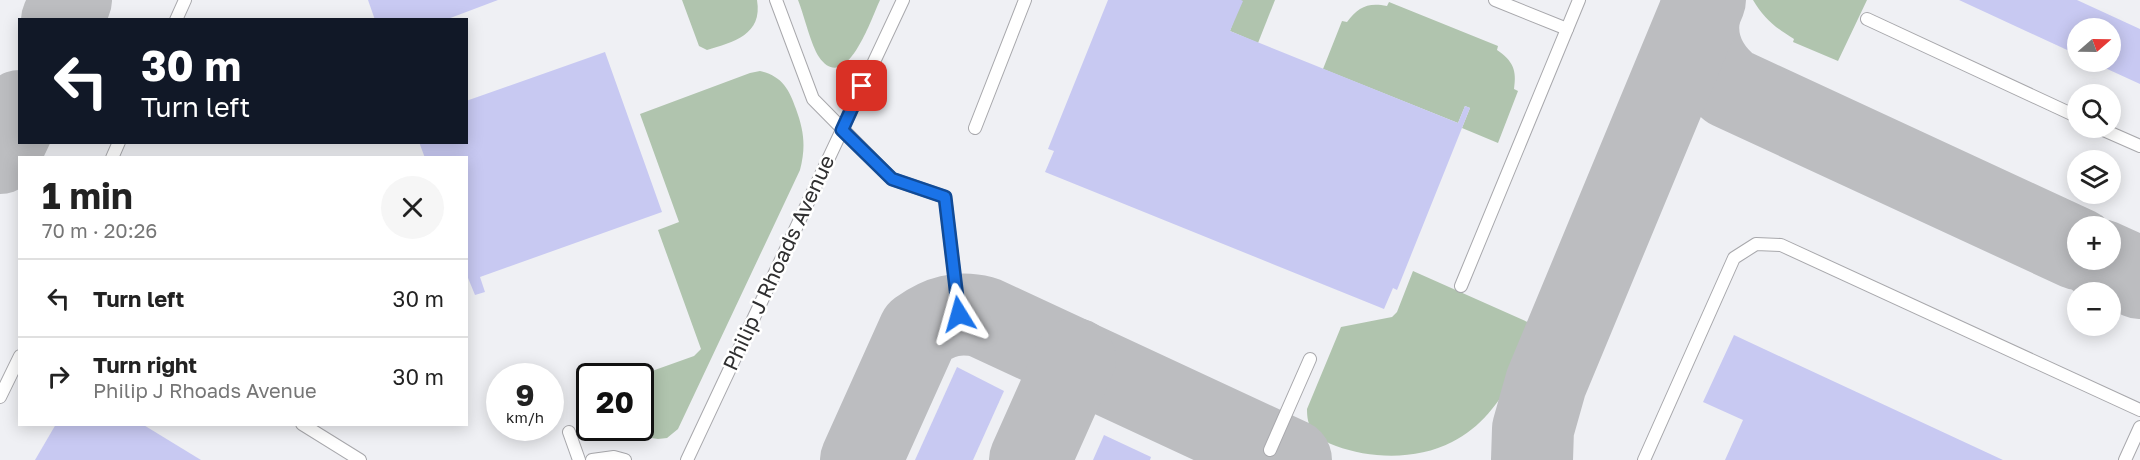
<!DOCTYPE html>
<meta charset="utf-8">
<style>
body{margin:0;font-family:"Golos Text",sans-serif;background:#f6f6f6;color:#222;height:100vh;display:flex;flex-direction:column;font-size:22px;white-space:nowrap}
*{box-sizing:border-box;margin:0}
p{font-size:20px;color:#767676}
.icon{flex:none;width:33px;height:33px;fill:none;stroke:currentColor;stroke-width:2;stroke-linecap:round;stroke-linejoin:round}
.map{position:relative;flex:1;overflow:hidden}
.sheet{position:absolute;left:18px;top:156px;width:450px;height:270px;display:flex;flex-direction:column;background:#fff;border-radius:0px;box-shadow:0 3px 15px #0003}
.sheet>*{flex:none}
.top-card{position:absolute;left:18px;top:18px;width:450px;height:126px;border-radius:0px;box-shadow:0 3px 15px #0003;background:#111827;color:#fff;overflow:hidden}
.needle{width:39px;rotate:70deg}
.fabs{position:absolute;left:2067px;top:18px;display:grid;gap:12px}
.fabs a{display:grid;place-items:center;width:54px;height:54px;border-radius:50%;background:#fff;box-shadow:0 3px 15px #0003;font-size:30px}
.speed{position:absolute;left:486px;top:363px;display:flex;gap:12px;font-size:30px;font-weight:700;text-align:center}
.speed>*{display:grid;place-content:center;width:78px;height:78px;border-radius:50%;background:#fff;box-shadow:0 3px 15px #0003;line-height:1}
.speed small{font-size:15px;font-weight:400}
.speed .limit{border:3px solid #111;border-radius:9px;background:#fff;color:#111}
.pin{position:absolute;display:grid;place-items:center;width:51px;height:51px;color:#fff;margin:-26px;border-radius:12px;box-shadow:0 3px 9px #0006}
.me{position:absolute;width:66px;margin:-33px;rotate:352deg;stroke-linejoin:round;filter:drop-shadow(0 0 4px #0008)}
.turn{display:flex;align-items:center;gap:21px;height:126px;padding:0 24px;font-size:27px}
.turn .icon{width:78px;height:78px;stroke-width:2.5}
.turn b{display:block;font-size:42px;line-height:51px}
.round{display:grid;place-items:center;flex:none;width:63px;height:63px;border-radius:32px;background:#f6f6f6}
.overview{display:flex;align-items:center;justify-content:space-between;height:102px;padding:0 24px}
h1{font-size:36px;font-weight:700;line-height:45px}
ul{padding:0;list-style:none}
li{display:flex;align-items:center;gap:18px;height:78px;padding:0 24px;border-top:2px solid #e0e0e0}
li div{flex:1}
li b{display:block;font-size:22px}
li em{font-style:normal}
.map>svg:first-child{display:block}
.green{fill:#b0c4ae}
.lines{fill:none;stroke-linecap:round;stroke-linejoin:round}
.taxiway{stroke:#bcbdc0;stroke-width:82}
.building{fill:#c8c9f2}
.service-casing{stroke:#a8a8ac;stroke-width:14}
.service{stroke:#fff;stroke-width:12}
.route-casing{stroke:#114b97;stroke-width:15}
.route{stroke:#1a73e8;stroke-width:10}
.labels{text-anchor:middle;stroke-width:5;stroke-linejoin:round;paint-order:stroke}
.street-label{font-size:21px;fill:#2f2f30;stroke:#fff}
</style>
<div class="map">
<svg width="2140" height="460" viewBox="0 0 2140 460">
<rect width="100%" height="100%" fill="#eff0f4"/>
<g class="green">
<path d="M682,0H757C763,35 733,42 707,50L699,46Z"/>
<path d="M798,0H880C872,17 846,96 819,57C811,45 804,15 798,0Z"/>
<polygon points="1241,0 1275,0 1258,43 1230,31"/>
<path d="M1753,0H1867L1838,61L1793,42L1794,39C1776,28 1764,19 1753,0Z"/>
<path d="M1389,2L1498,46L1497,50C1513,61 1517,70 1514,89L1518,91L1498,143L1462,128L1470,108L1465,106L1458,123L1323,69L1342,21L1347,22C1358,7 1368,2 1387,6Z"/>
<path d="M760,71C782,76 789,89 796,109C804,131 806,147 800,170L678,429L667,438L658,439L600,430L591,434L586,431L581,424L583,418L589,416L590,428H640V376H638L694,356L701,349L658,230L679,222L640,114L750,73Z"/>
<path d="M1413,271L1532,324L1510,373L1513,375C1500,403 1480,428 1452,442C1418,460 1371,459 1336,446C1328,443 1318,438 1313,431C1308,425 1307,417 1307,409L1341,327L1392,317L1397,312Z"/>
</g>
<g class="lines">
<g class="taxiway">
<path d="M1700,12C1693,43 1706,69 1730,88L2078,249"/>
<polyline points="62,20 71,0"/>
<polyline points="0,153 20,111"/>
<polyline points="2100,260 2140,278"/>
<path d="M861,460L919,331C940,316 958,311 983,317L1291,460"/>
<polyline points="1030,460 1075,359"/>
<polyline points="1532,460 1533,429 1546,383 1705,0"/>
</g>
</g>
<g class="building">
<polygon points="368,0 498,0 445,20 375,20"/>
<polygon points="1108,0 1241,0 1243,1 1230,31 1458,123 1465,106 1470,108 1397,290 1393,288 1384,309 1045,172 1054,151 1048,149"/>
<polygon points="1959,0 2077,0 2140,29 2140,84 2092,62 2110,62 2110,28 2078,28 2078,55"/>
<polygon points="605,52 662,212 480,277 485,292 475,295 466,273 466,158 425,158 419,142 466,142 466,101"/>
<polygon points="1734,335 2003,460 1725,460 1743,420 1703,402"/>
<polygon points="957,367 1004,391 973,460 915,460"/>
<polygon points="56,424 142,424 201,460 35,460"/>
<polygon points="1104,435 1151,457 1150,460 1093,460"/>
</g>
<g class="lines">
<defs>
<g id="service">
<polyline points="776,0 813,99 892,179 945,197 959,314"/>
<polyline points="1495,0 1567,29"/>
<polyline points="1867,19 2078,117"/>
<polyline points="176,20 185,0"/>
<polyline points="975,128 1025,0"/>
<polyline points="2099,128 2140,146"/>
<polyline points="112,158 119,142"/>
<polyline points="1461,286 1579,0"/>
<polyline points="0,397 20,356"/>
<polyline points="302,424 360,460"/>
<polyline points="569,432 579,460"/>
<polyline points="1270,450 1310,359"/>
<polyline points="592,460 614,457 625,460"/>
<polyline points="687,460 903,0"/>
<polyline points="1644,460 1734,258 1756,244 1781,245 2140,410"/>
<polyline points="2125,460 2140,427"/>
</g>
</defs>
<use href="#service" class="service-casing"/>
<use href="#service" class="service"/>
</g>
<g class="lines">
<defs>
<polyline id="route" points="862,86 842,130 892,179 945,197 959,314"/>
</defs>
<use href="#route" class="route-casing"/>
<use href="#route" class="route"/>
</g>
<g class="labels">
<g class="street-label">
<text transform="translate(779 263) rotate(-65)" y="7">Philip J Rhoads Avenue</text>
</g>
</g>
</svg>
<div class="fabs">
<a><svg class="needle" viewBox="-14 -14 28 28"><path d="M0-13l5 13h-10z" fill="#e53935"/><path d="M0 13l5-13h-10z" fill="#767676"/></svg></a>
<a><svg class="icon" aria-label="search" viewBox="0 0 24 24"><circle cx="10" cy="10" r="6"/><path d="M15 15l6 6"/></svg></a>
<a><svg class="icon" aria-label="layers" viewBox="0 0 24 24"><path d="M12 4l9 5-9 5-9-5zM3 14l9 5 9-5"/></svg></a>
<a>+</a>
<a>−</a>
</div>
<div class="speed"><div>9<small>km/h</small></div><div class="limit">20</div></div>
<div class="pin" style="left:862px;top:86px;background:#d93025"><svg class="icon" aria-label="arrive" viewBox="0 0 24 24"><path d="M6 21V4h12l-3 4 3 4H6"/></svg></div>
<svg class="me" style="left:959px;top:314px" viewBox="-20 -20 40 40"><path d="M0-17L14 15 0 8-14 15z" fill="#1a73e8" stroke="#fff" stroke-width="4"/></svg>
<div class="top-card">
<div class="turn"><svg class="icon" aria-label="left" viewBox="0 0 24 24"><path d="M17 20v-9H6M10 6l-5 5 5 5"/></svg><div><b>30 m</b>Turn left</div></div>
</div>
<section class="sheet">
<div class="overview"><div><h1>1 min</h1><p>70 m · 20:26</p></div><a class="round"><svg class="icon" aria-label="close" viewBox="0 0 24 24"><path d="M6 6l12 12M18 6L6 18"/></svg></a></div>
<ul>
<li><svg class="icon" aria-label="left" viewBox="0 0 24 24"><path d="M17 20v-9H6M10 6l-5 5 5 5"/></svg><div><b>Turn left</b></div><em>30 m</em></li>
<li><svg class="icon" aria-label="right" viewBox="0 0 24 24"><path d="M7 20v-9h11M14 6l5 5-5 5"/></svg><div><b>Turn right</b><p>Philip J Rhoads Avenue</p></div><em>30 m</em></li>
</ul>
</section>
</div>
